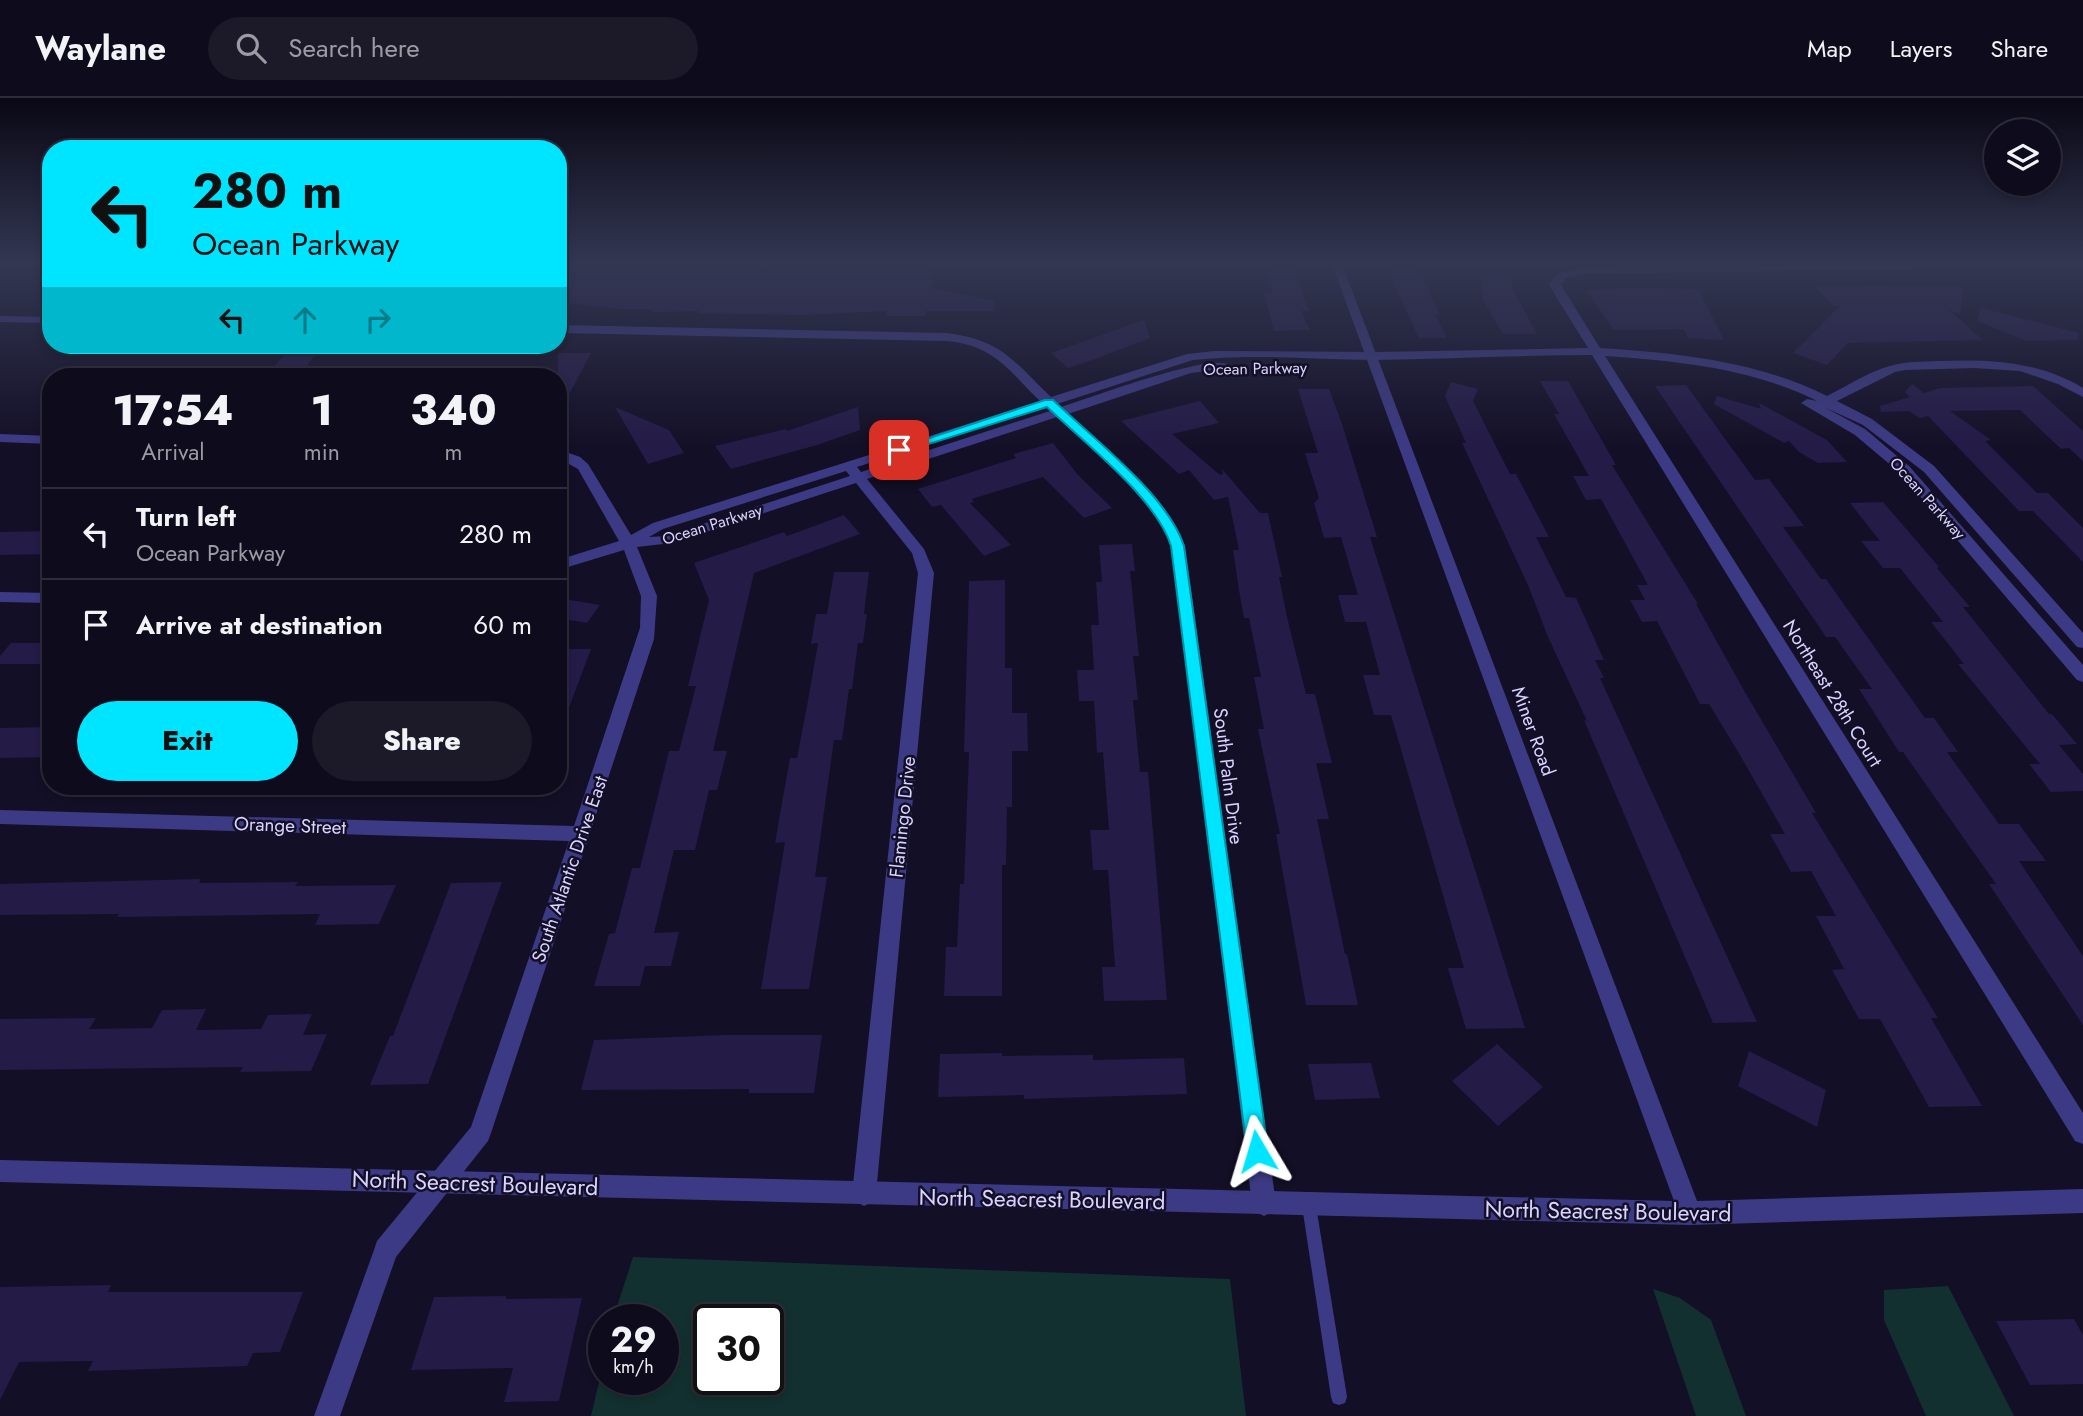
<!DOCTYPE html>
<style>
body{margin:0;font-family:Jost,sans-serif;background:#1c1929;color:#f1f3f6;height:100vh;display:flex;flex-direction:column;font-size:26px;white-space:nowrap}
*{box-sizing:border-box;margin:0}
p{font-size:23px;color:#9b9ba3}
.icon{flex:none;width:38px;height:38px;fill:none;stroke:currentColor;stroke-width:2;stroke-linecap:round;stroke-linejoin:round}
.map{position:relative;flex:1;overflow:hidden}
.side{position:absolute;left:42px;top:270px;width:525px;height:427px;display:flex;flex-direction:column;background:#0e0b1c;border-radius:28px;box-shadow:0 4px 10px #0003,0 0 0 2px #2e2b3b}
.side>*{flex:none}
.top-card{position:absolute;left:42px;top:42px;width:525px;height:214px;border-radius:28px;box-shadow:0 4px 10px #0003,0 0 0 2px #2e2b3b;background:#00e5ff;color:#111;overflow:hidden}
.controls{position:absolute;left:1984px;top:21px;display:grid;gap:14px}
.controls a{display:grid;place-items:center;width:77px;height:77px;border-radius:50%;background:#0e0b1c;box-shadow:0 4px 10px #0003,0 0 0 2px #2e2b3b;font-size:35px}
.speed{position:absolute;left:588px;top:1206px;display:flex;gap:14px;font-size:35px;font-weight:700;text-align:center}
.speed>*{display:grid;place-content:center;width:91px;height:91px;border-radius:50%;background:#0e0b1c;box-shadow:0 4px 10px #0003,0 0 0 2px #2e2b3b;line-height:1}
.speed small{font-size:18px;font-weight:400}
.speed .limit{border:4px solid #111;border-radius:10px;background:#fff;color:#111}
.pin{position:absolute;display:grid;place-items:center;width:60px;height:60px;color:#fff;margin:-30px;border-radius:14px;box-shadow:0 4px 10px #0006}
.me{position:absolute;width:77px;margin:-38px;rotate:353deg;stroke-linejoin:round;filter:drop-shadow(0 0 5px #0008)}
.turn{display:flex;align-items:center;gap:24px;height:147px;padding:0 35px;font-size:32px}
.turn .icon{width:91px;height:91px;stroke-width:2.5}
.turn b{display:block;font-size:49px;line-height:60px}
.lanes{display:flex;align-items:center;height:66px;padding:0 35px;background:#0003;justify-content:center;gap:35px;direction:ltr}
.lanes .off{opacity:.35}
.eta{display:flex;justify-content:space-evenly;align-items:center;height:119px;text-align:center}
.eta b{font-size:42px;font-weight:800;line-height:49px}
.button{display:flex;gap:14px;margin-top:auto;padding:14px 35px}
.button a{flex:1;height:80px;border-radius:42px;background:#00e5ff;color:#111;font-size:28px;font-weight:800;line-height:80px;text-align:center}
.button a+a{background:#1c1929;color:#f1f3f6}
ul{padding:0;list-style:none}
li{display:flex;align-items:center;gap:21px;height:91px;padding:0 35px;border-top:2px solid #2e2b3b}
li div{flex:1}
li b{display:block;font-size:26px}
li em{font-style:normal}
header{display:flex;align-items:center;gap:42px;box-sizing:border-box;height:98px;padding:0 35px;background:#0e0b1c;border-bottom:2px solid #2e2b3b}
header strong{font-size:33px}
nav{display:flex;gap:38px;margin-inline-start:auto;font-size:24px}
.search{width:490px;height:63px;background:#1c1929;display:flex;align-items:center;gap:18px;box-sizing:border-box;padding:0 24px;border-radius:38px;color:#9b9ba3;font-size:26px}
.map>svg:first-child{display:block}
.green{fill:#12302f;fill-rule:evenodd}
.building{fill:#241b47}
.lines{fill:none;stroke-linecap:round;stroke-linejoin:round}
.service{fill:#3d3a85;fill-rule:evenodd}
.minor{fill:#3d3a85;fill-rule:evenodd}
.tertiary{fill:#3d3a85;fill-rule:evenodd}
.route{fill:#00e5ff;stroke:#0095a6;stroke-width:2}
.labels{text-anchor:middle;stroke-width:5;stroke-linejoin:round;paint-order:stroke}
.far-street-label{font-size:16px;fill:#d9d4ff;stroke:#130f26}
.street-label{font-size:19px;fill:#d9d4ff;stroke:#130f26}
.near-street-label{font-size:23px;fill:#d9d4ff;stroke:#130f26}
</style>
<header>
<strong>Waylane</strong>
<div class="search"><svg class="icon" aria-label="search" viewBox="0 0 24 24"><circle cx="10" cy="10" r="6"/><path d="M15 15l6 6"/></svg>Search here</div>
<nav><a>Map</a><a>Layers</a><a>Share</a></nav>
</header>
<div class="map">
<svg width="2083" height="1318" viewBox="0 0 2083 1318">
<rect width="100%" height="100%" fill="#130f26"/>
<g class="green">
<path d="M633,1159L1230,1181L1246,1318H591L604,1263V1281H663V1222L613,1221ZM709,1222H768V1281H709Z"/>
<polygon points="1948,1188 2014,1318 1926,1318 1884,1222 1884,1192"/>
<polygon points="1653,1191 1680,1200 1711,1222 1746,1318 1696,1318"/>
</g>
<g class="building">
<polygon points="558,166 934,166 932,191 995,203 994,213 925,213 925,218 886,218 887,213 803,217 698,215 699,213 652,214 653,211 620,211 558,204"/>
<polygon points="1266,166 1293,166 1309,213 1301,213 1310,232 1274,233 1264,195 1273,195"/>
<polygon points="1385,166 1416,166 1440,217 1435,217 1447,240 1419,240"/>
<polygon points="1482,176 1511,179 1512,190 1537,236 1503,236 1483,202"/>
<polygon points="1891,187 1894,189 1963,189 1960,216 1949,212 1983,242 1848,245 1827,267 1793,255 1840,208 1834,208 1814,188"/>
<polygon points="1630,190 1698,191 1724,242 1688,240 1684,231 1614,232 1586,192"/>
<polygon points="1981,210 2079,235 2078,242 2026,243 1977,223"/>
<polygon points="1144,222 1150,240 1095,261 1068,270 1051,255"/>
<polygon points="290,249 321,249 303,273 271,273"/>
<polygon points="558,255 591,255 558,317"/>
<polygon points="1540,283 1568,283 1616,367 1612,367 1698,506 1696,506 1742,589 1816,715 1812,715 1938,920 1931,920 1982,1008 1929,1009 1880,921 1859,921 1832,872 1844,871 1816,818 1836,818 1811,773 1791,774 1770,736 1785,736 1740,657 1709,606 1700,606 1657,523 1642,524 1630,502 1645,502 1637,487 1648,487 1601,401 1586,402 1573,378 1589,378 1554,316 1559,316"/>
<polygon points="1451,284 1478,291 1473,303 1510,376 1516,376 1549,439 1536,439 1566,499 1576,500 1604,562 1595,562 1604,580 1600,580 1757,924 1713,925 1584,622 1587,623 1548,539 1528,487 1462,345 1466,345 1445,298"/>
<polygon points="1912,286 1924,295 1940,290 2033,288 2083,333 2083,363 2069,350 2061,351 2020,312 1950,313 1991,342 1985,343 2037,395 2048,395 2083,430 2083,464 2033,413 2019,413 1928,318 1920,320 1909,313 1881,314 1880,308 1910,299 1905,294"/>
<polygon points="1686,287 1755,382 1769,381 1804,428 1783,429 1821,481 1826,481 1925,620 1934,620 1958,654 1947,654 1999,726 2019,726 2046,763 2019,763 2083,858 2083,927 1989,786 1996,786 1903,654 1899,654 1859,591 1872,591 1835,539 1826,539 1655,288"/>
<polygon points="1298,291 1329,291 1342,326 1377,439 1370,439 1525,930 1466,931 1448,870 1464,870 1391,617 1374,617 1363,577 1380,577 1366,524 1345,524 1338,497 1358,497 1341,439 1324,440 1314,405 1319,400 1305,355 1318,355"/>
<polygon points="1717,298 1761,311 1759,305 1827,342 1847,364 1818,365 1799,354 1789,343 1784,345 1714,306"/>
<polygon points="1200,303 1219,325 1172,336 1220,377 1223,376 1222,371 1260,415 1268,415 1282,479 1279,479 1287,519 1306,596 1315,596 1332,665 1316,665 1329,721 1317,721 1345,856 1347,856 1358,907 1306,907 1276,736 1280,736 1258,631 1264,631 1254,579 1261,579 1249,520 1244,520 1239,492 1233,452 1239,452 1228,399 1214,402 1189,372 1179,376 1121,323"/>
<polygon points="615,309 669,332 684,355 648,366"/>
<polygon points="858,309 860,332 817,347 731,371 715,348 786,331 787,333"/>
<polygon points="1053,345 1078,377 1112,410 1084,420 1043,379 972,401 974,404 970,405 1011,447 984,458 941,407 932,409 918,391 1016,360 1013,356"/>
<polygon points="1883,404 1939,469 1937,470 1970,509 1963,509 2049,616 2052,616 2077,646 2059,647 2083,676 2083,693 2051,694 2029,666 2040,666 1958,566 1964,566 1931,524 1943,524 1900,470 1883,470 1861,443 1880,443 1850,405"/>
<polygon points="844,417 860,436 754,475 713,653 727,653 717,692 709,692 695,752 674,752 654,835 679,834 671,868 645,868 640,888 594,888 609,836 615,835 632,770 640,770 669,653 679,653 696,588 688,588 709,502 694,465 784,434 787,438"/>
<polygon points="51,433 51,456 0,457 0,434"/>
<polygon points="1132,446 1135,473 1130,473 1139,558 1133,558 1138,602 1133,602 1140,674 1148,674 1167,902 1104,903 1102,869 1115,869 1108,772 1093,772 1090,732 1109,732 1103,654 1097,655 1094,603 1079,603 1077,572 1094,572 1091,527 1099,527 1096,484 1102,484 1099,447"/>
<polygon points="834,474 869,474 864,516 867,516 863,545 858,545 852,591 849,591 842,642 834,642 815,779 827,779 809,891 761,891 785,744 775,745 780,716 790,660 797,660 807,608 818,545 811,546 816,516 827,516"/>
<polygon points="1005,482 1005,570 1012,570 1012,615 1027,615 1028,653 1012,653 1012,709 1007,709 1006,767 1002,767 1002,898 944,898 946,849 957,849 960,786 964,786 969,654 964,654 969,483"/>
<polygon points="558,500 600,507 587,525 558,520"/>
<polygon points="11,545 51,545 51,566 0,566 0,558"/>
<polygon points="558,551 591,551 561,631 558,630"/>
<polygon points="51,629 51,659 0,660 0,630"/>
<polygon points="201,781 199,785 298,784 295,788 396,787 379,826 315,827 320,816 117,819 119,816 0,817 0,786"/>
<polygon points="502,784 428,986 370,987 390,938 393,938 451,785"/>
<polygon points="206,911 196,932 261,931 268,917 312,916 303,937 327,936 311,973 240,974 243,969 0,972 0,921 96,920 89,931 152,930 162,912"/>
<polygon points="726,937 822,937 814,995 749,995 749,991 581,992 594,942"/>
<polygon points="1497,946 1543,989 1498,1028 1452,983"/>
<polygon points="1749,953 1826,992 1817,1029 1738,988"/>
<polygon points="1002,955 1002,958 1093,957 1093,962 1184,960 1187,996 1024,1001 1024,997 938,999 940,956"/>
<polygon points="1371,965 1380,1000 1315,1002 1308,966"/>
<polygon points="111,1187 108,1194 303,1194 280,1254 253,1255 247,1268 88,1273 93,1263 19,1264 0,1302 0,1189"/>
<polygon points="506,1198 506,1201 582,1200 559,1303 504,1304 513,1270 411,1272 434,1199"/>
<polygon points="2074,1221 2083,1237 2083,1286 2030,1287 1996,1223"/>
</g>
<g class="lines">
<polygon class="service" points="1309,1101 1314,1103 1316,1108 1347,1299 1345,1305 1339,1307 1333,1305 1331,1299 1302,1108 1304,1103"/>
<g class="minor">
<path d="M1818,166H2038L2033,169L1581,176L1566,180L1561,187L1600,250C1678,255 1757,263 1827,298C1847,288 1868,274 1890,268C1905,263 1922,264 1938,263C1989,261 2038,263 2083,290V299L2058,286L2020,273L1974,270L1905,272L1895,274L1837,303L1872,321L1934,368L2083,535V550L2077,549L1924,374L1863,327L1824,309L1865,331L1910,369L2083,567V584L2077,582L1900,375L1855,337L1801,305L1807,301L1817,303C1752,270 1677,263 1605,258L2083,1015V1046L2075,1043L1592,257C1520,257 1447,261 1374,262C1313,262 1253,255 1193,262L1057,306L1061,309C1087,301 1212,254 1228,267L1222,271L1191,275L1068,316C1108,354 1166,395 1185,448L1276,1106L1272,1114L1264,1118L1256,1114L1252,1106L1171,448C1154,400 1094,355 1057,319L867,381L924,451L934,475L876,1096L872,1104L864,1108L856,1104L852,1096L918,475L912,455L856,385L672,445L637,449L657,498L654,541L491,1035L488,1043L396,1159L340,1318H314L374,1152L377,1143L471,1029L569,743L0,726V712L574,728L640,530L641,498L624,452L558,472V462L619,443L578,371L558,360V351L580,359L588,366L631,437L653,425L1040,303C1007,271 995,248 947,243L558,235V227L947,235C1002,242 1013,263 1051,299L1187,256L1214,253L1376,254L1588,250L1549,187L1558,175L1581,170ZM1046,309L1050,313L861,374L857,369ZM846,373L850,378L666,438L649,439L663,431Z"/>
<polygon points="0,218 51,219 51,225 0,224"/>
<polygon points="0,336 51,338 51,346 0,344"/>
<polygon points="0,494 51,495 51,505 0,504"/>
</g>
<polygon class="tertiary" points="1332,166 1342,166 1697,1103 2083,1091 2083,1115 1690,1127 0,1084 0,1062 1674,1103"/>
</g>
<linearGradient id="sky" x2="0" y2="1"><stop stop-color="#0a0815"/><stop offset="0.47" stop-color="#333752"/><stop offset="1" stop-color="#333752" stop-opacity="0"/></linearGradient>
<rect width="2083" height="351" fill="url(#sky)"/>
<path class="route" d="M1045,302H1053C1093,340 1168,398 1184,448L1268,1053L1265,1060L1257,1063L1250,1060L1247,1053L1171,448C1157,401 1084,344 1047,309L903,354L893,352Z"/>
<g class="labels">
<g class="far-street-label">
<text transform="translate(1255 270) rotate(-1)" y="6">Ocean Parkway</text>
<text transform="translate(1928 400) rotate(48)" y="6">Ocean Parkway</text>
<text transform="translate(712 426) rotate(-17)" y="6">Ocean Parkway</text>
</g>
<g class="street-label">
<text transform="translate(1833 595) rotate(58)" y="7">Northeast 28th Court</text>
<text transform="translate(1534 633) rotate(70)" y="7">Miner Road</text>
<text transform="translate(1229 678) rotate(83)" y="7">South Palm Drive</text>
<text transform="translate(902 719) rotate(-84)" y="7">Flamingo Drive</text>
<text transform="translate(290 727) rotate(2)" y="7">Orange Street</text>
<text transform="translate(569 771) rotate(-71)" y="7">South Atlantic Drive East</text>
</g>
<g class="near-street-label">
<text transform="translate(475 1085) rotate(2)" y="8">North Seacrest Boulevard</text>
<text transform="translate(1042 1101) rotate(1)" y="8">North Seacrest Boulevard</text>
<text transform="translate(1608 1113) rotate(1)" y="8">North Seacrest Boulevard</text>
</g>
</g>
</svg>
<div class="controls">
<a><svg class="icon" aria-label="layers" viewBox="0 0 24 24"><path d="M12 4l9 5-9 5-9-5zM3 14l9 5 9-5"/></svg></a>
</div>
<div class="speed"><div>29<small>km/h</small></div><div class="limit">30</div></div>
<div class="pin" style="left:899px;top:352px;background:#d93025"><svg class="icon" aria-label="arrive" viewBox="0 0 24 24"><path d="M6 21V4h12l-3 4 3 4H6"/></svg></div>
<svg class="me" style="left:1257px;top:1053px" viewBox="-20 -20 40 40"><path d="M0-17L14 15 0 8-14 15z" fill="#00e5ff" stroke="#fff" stroke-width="4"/></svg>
<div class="top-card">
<div class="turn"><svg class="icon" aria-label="left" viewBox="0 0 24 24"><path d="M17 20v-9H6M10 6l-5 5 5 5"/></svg><div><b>280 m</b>Ocean Parkway</div></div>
<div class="lanes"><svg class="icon" aria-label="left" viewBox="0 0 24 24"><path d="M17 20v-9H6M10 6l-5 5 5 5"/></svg><svg class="icon off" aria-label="ahead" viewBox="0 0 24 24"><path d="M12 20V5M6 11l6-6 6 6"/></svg><svg class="icon off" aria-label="right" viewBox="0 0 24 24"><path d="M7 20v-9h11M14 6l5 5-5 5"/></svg></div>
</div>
<section class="side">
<div class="eta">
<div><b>17:54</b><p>Arrival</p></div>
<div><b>1</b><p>min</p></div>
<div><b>340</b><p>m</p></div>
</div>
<ul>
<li><svg class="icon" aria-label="left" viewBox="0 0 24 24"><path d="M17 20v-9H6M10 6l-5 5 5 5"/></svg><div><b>Turn left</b><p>Ocean Parkway</p></div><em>280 m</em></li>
<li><svg class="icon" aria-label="arrive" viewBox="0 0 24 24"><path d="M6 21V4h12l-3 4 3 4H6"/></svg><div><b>Arrive at destination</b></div><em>60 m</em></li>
</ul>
<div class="button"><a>Exit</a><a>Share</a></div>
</section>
</div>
